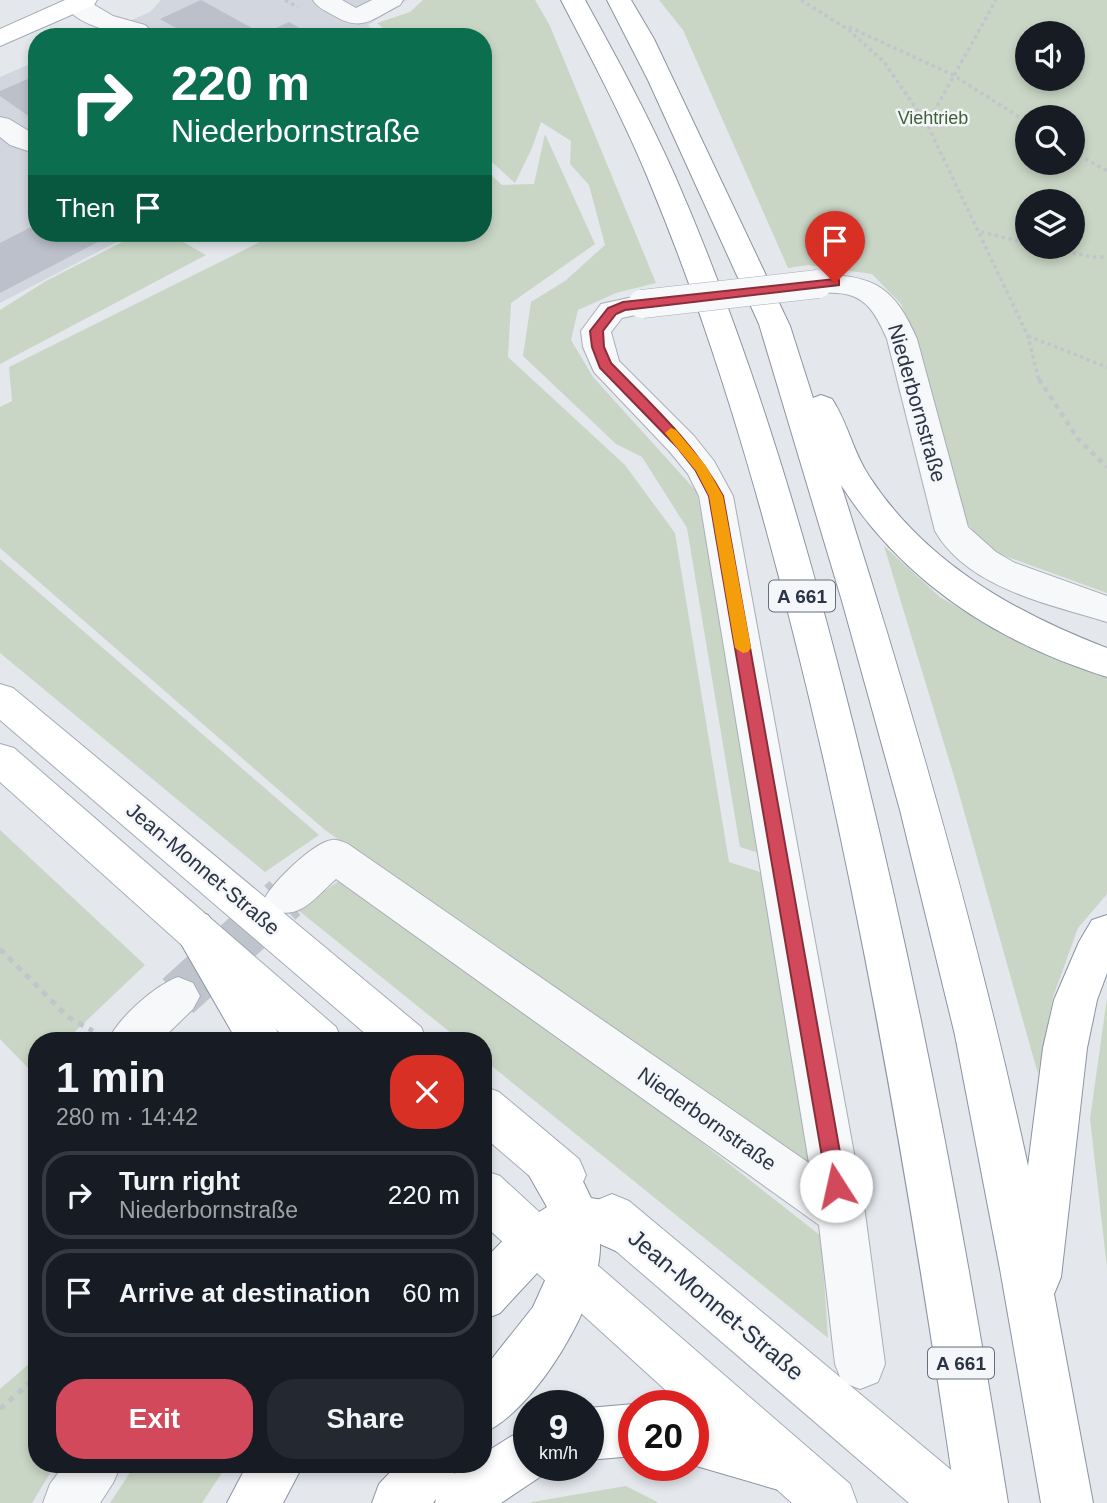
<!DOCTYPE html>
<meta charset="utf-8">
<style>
body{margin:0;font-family:Helvetica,sans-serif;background:#242831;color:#f1f3f6;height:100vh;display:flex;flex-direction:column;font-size:26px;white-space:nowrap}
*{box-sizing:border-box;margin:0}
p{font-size:23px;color:#9ea1a6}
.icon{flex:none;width:38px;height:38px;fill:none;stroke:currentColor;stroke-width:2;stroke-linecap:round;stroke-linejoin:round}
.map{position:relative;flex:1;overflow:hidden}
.sheet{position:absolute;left:28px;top:1032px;width:464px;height:441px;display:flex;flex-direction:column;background:#171b24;border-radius:28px;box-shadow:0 4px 10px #0003}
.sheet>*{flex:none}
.banner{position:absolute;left:28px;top:28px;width:464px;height:214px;border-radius:28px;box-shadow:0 4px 10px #0003;background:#0b6e4f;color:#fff;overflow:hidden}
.controls{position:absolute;left:1015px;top:21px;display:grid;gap:14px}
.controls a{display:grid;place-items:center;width:70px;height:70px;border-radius:50%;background:#171b24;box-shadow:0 4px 10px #0003;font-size:35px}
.speed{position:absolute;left:513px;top:1390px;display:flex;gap:14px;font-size:35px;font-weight:700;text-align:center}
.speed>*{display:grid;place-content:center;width:91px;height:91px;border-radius:50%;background:#171b24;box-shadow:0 4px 10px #0003;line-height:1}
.speed small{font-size:18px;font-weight:400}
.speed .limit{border:10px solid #d22;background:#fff;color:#111}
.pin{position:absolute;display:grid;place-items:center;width:60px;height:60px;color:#fff;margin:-72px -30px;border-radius:50% 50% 50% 0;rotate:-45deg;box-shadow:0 0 7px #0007}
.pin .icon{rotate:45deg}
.me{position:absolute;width:77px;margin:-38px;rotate:350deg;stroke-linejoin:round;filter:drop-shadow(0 0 5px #0008)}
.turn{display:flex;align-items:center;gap:24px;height:147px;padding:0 28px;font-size:32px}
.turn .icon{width:91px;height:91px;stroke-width:2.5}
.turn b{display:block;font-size:49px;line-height:60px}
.then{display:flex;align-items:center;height:66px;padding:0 28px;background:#0003;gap:14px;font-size:26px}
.round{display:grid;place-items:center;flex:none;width:74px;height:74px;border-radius:28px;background:#242831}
.headline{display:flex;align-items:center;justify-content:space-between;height:119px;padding:0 28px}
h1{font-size:42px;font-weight:800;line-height:52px}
.cta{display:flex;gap:14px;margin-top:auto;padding:14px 28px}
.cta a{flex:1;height:80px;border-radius:28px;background:#d1495b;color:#fff;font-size:28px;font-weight:800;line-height:80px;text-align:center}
.cta a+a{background:#242831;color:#f1f3f6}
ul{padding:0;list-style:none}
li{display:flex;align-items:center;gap:21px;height:88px;margin:0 14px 10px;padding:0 14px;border:4px solid #363941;border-radius:28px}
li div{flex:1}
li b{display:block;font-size:26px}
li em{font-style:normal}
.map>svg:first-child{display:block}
.built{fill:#d2d6de}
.green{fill:#c9d6c5;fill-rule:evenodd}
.building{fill:#bbc0ca}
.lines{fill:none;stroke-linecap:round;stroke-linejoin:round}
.minor-tunnel{stroke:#bfc3cb;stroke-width:46;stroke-dasharray:46 23;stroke-linecap:butt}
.minor-casing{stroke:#a9aeb7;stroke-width:2}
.major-casing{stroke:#a3abb8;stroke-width:2}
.highway-casing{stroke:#8b94a3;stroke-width:2}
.path-far2{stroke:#c2c5cb;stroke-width:3.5;stroke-dasharray:3.5 3.5;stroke-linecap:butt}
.path-far1{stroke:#c2c5cb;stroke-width:4.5;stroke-dasharray:5 5;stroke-linecap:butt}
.path{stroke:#c2c5cb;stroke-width:5;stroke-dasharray:6 6;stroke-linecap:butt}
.minor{fill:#f7f8fa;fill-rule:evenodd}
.major{fill:#fff;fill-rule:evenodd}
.highway{fill:#fff;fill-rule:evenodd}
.minor-bridge-casing{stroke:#a9aeb7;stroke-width:29;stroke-linecap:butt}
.minor-bridge{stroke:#f7f8fa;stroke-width:28}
.route{fill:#d1495b;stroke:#882f3b;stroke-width:2}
.slow{fill:#f59e0b}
.labels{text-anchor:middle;stroke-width:5;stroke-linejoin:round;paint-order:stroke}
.far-park-label{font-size:18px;fill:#3f6138;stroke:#f4f6f9}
.shield{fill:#f4f6f9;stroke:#676e7b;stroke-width:2}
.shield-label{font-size:19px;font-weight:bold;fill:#2b3445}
.street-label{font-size:21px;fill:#2b3445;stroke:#f4f6f9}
.near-street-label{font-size:24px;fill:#2b3445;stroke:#f4f6f9}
</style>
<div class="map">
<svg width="1107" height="1503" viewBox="0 0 1107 1503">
<rect width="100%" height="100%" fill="#e4e7ec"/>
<g class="built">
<polygon points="161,0 407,0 368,25 378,37 93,37 150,12"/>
<polygon points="37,61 37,233 134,233 0,303 0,77"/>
</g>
<g class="green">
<polygon points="423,0 535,0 550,26 656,283 616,293 578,310 571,340 593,377 697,492 762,854 740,847 687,528 642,457 616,444 523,356 531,302 565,281 605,245 589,185 570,164 571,141 541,122 532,148 515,183 483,154 483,37 393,37 377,23 410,12"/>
<path d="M659,0H1107V593L988,550L966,521L914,337L901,304L872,274L808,265L788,268L683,30ZM1027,33H1073V79H1027ZM1027,117H1073V163H1027ZM1027,201H1073V247H1027Z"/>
<polygon points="545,134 595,244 511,303 508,357 625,465 675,533 729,862 763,873 815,1173 325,830 0,548 0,407 12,401 9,367 278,233 483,233 483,168 502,185 534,184"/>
<polygon points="140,233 167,233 206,255 0,364 0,310 46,281"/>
<polygon points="884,546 940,597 1034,650 1107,675 1107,894 1078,928 1053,997 1038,1074 956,783"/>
<polygon points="0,559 319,835 265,872 0,653"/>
<polygon points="0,830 145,965 65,1041 37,1041 37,1068 32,1072 0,1039"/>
<polygon points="354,870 821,1236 828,1338 483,1059 483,1041 461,1041 298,910"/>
<polygon points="1107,998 1107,1268 1090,1119"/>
<polygon points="37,1357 37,1465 55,1465 32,1503 0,1503 0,1389"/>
<polygon points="135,1465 227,1465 202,1503 110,1503"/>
<polygon points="626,1486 659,1503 531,1503 532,1502"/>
</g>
<g class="building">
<polygon points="201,0 263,34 289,22 316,37 192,37 160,19"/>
<polygon points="37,75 37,122 0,96 0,91"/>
<polygon points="37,224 37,233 115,233 0,293 0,243"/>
</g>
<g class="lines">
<polyline class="minor-tunnel" points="178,996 285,898"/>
<defs>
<g id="minor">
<path d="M66,0H86L113,16L145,25L158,37C130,37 81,30 63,4Z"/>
<path d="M313,0H342L356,8L372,0H403L400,5C370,20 362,33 331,14C324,10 317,7 313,0Z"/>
<polygon points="0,117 9,119 37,136 37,154 10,145 0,137"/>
<path d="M818,275C874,274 895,288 917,339L968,527L996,552L1015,563L1107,596V622C1048,604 968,588 935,531L887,339C876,314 866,294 836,293C826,292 817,293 807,290L803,284L807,278Z"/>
<path d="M642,295L653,297L657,304L653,311L622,318L611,332L619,361L694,436L714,461L733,496L865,1213L885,1364L878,1382L860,1389L842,1382L835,1364L819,1225L336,879C315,897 301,921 271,910L265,898C273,882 314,842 332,840C337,839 343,842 348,844L809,1163L699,496L688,474L670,452L594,372L583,347L581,331L601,304Z"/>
<path d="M178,977L193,983L200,996L193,1009L160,1041H108C118,1018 154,986 178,977Z"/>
<polygon points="64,1465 121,1465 113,1483 100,1503 43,1503 50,1484"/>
</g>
<g id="major">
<polygon points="65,0 97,0 94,5 0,46 0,29"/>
<polygon points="0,684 13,688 421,1027 427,1041 374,1041 0,720"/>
<polygon points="0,744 14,748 336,1027 342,1041 289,1041 0,782"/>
<polygon points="483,1086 499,1092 579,1159 586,1175 579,1191 563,1197 547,1191 483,1136"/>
<polygon points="483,1170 500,1176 588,1257 850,1484 857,1503 792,1503 693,1415 693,1405 682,1405 483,1224"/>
<polygon points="612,1194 629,1201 968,1484 975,1503 909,1503 595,1233 588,1217 595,1201"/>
</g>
<g id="highway">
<path d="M561,0H585C617,58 648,115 675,176C757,364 813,561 862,760C923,1006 968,1254 1008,1503H956C920,1254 879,1007 824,761C778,562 726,365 647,176C622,116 591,58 561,0Z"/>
<path d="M607,0H631L654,39L790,326L813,398L821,395L832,399C848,423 853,452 869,476C925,562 1013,612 1107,648V677C998,643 903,582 841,485C913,710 978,935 1028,1166L1043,1048L1054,1000L1079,942L1092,920L1107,915V973L1097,1000L1087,1048L1061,1277L1054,1294L1093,1503H1041L1000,1269L955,1035L900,810L842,601L759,324L648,80Z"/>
<polygon points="193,910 208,915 283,1041 237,1041 172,928 178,915"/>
<path d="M541,1134L557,1141L578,1171L591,1198L608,1201L651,1220L658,1236L651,1252L634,1259L600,1244C602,1300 534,1412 483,1433V1370L533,1307L547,1276L550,1259L500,1313L483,1320V1261L517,1226L547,1207L518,1156L525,1141Z"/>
<polygon points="634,1404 634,1456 588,1460 588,1408"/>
<polygon points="693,1413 810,1450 818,1468 810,1486 792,1494 693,1465"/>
<polygon points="528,1429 528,1465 550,1465 546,1473 501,1503 435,1503 436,1499 433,1503 372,1503 379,1484 397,1465 458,1465 454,1474 466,1465 483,1465 483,1454 510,1437"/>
<polygon points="247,1465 303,1465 283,1503 227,1503"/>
</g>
</defs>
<use href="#minor" class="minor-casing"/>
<use href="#major" class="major-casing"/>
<use href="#highway" class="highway-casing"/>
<g class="path-far2">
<polyline points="285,0 298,7"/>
<polyline points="801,0 849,30 884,62 927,124 1028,336 1039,381"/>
<polyline points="849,27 953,75 1027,122"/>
<polyline points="927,124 996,0"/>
<polyline points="1073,152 1107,171"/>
<polyline points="981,232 1027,243"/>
<polyline points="1045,247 1093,257 1107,257"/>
<polyline points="1028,336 1107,367"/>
</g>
<polyline class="path-far1" points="1039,379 1078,439 1107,467"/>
<g class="path">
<polyline points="0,949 68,1017 93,1031"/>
<polyline points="0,1409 37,1376"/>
</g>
<use href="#minor" class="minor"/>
<use href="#major" class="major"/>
<use href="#highway" class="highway"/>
<defs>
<polyline id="minor-bridge" points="642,304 818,284"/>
</defs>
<use href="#minor-bridge" class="minor-bridge-casing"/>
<use href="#minor-bridge" class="minor-bridge"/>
</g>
<path class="route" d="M835,279L839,280V285L625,310L616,314L603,331L604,347L611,363C652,405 695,444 723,496L846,1186L843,1192L836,1195L830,1192L827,1186L709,496L696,471L677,447L600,368L592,347L590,331L608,308L623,302Z"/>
<polygon class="slow" points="671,428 676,430 706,466 723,496 751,648 748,652 743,653 735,648 709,496 696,471 665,433"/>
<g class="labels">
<g class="far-park-label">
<text x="933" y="124">Viehtrieb</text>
</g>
<g class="shield">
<rect x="769" y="580.5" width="66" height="31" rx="5"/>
<rect x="928" y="1347.5" width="66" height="31" rx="5"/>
</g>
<g class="shield-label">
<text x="802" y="603">A 661</text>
<text x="961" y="1370">A 661</text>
</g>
<g class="street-label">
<text transform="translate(917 403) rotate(74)" y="7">Niederbornstraße</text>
<text transform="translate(203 869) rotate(40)" y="7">Jean-Monnet-Straße</text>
<text transform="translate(707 1119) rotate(35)" y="7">Niederbornstraße</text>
</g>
<g class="near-street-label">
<text transform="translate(716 1305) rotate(40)" y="8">Jean-Monnet-Straße</text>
</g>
</g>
</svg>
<div class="controls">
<a><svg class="icon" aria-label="sound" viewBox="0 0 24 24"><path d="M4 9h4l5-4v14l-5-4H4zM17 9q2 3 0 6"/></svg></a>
<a><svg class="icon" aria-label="search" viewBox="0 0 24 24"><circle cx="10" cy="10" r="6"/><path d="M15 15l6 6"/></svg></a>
<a><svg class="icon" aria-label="layers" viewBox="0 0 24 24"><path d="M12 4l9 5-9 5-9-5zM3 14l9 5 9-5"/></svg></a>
</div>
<div class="speed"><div>9<small>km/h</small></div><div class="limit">20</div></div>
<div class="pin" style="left:835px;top:283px;background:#d93025"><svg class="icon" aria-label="arrive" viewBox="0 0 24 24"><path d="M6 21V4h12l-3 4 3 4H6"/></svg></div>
<svg class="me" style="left:836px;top:1186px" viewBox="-20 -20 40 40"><circle r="19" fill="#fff"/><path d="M0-13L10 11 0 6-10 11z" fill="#d1495b"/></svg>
<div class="banner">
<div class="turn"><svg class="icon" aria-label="right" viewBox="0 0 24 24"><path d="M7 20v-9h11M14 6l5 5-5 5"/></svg><div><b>220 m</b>Niederbornstraße</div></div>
<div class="then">Then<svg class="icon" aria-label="arrive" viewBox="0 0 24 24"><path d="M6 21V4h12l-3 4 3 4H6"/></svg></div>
</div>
<section class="sheet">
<div class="headline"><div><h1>1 min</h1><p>280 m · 14:42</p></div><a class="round" style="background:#d93025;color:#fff"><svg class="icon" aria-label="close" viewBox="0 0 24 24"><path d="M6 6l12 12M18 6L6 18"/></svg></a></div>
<ul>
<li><svg class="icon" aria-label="right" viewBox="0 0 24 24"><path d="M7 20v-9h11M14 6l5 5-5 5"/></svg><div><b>Turn right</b><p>Niederbornstraße</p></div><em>220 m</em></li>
<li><svg class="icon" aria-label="arrive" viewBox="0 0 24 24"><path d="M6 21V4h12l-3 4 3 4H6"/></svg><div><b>Arrive at destination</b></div><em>60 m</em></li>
</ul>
<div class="cta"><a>Exit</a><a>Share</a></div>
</section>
</div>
